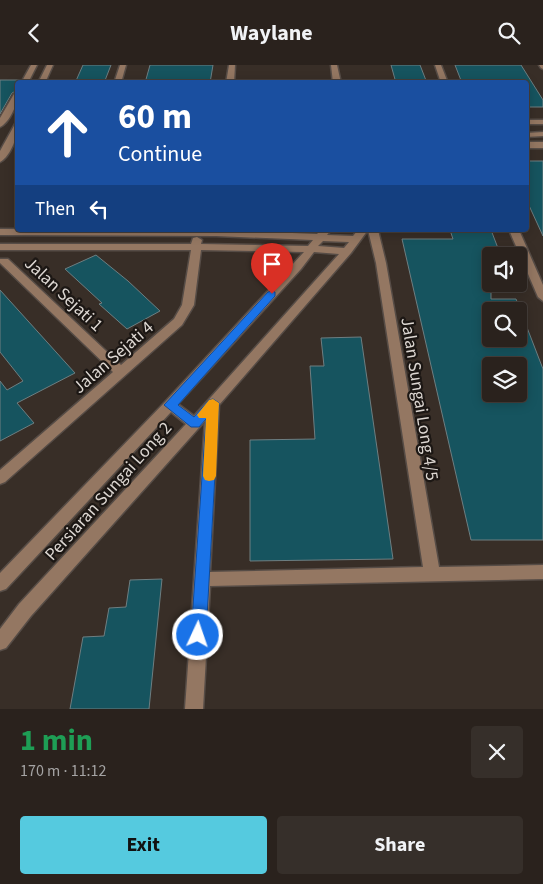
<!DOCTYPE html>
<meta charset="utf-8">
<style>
body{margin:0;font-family:"Source Sans 3",sans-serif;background:#362f2a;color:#f1f3f6;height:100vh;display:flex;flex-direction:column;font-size:19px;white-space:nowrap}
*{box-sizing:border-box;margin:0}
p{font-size:16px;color:#a5a4a4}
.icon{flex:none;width:28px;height:28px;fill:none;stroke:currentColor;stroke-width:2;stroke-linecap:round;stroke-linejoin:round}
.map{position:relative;height:644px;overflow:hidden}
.panel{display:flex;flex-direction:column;background:#2a221d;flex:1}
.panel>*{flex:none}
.guide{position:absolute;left:15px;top:15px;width:514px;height:152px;border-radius:5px;box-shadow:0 2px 12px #0003,0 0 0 1px #463f3b;background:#1a4fa0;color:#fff;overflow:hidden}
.buttons{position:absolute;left:482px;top:182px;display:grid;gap:10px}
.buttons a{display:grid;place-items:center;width:45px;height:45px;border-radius:5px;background:#2a221d;box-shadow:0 2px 12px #0003,0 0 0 1px #463f3b;font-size:25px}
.pin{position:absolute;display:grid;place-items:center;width:42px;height:42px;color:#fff;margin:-51px -21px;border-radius:50% 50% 50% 0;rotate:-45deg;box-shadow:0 0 5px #0007}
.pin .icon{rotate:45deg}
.me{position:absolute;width:55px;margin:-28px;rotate:3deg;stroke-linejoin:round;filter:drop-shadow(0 0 4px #0008)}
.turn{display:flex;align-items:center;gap:18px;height:105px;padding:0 20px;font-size:22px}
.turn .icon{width:65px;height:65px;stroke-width:2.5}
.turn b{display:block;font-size:35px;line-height:42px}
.then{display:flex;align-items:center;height:48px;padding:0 20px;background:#0003;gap:10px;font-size:19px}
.round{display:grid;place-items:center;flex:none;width:52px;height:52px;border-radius:5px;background:#362f2a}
.head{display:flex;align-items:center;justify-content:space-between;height:85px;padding:0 20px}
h1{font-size:30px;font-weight:700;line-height:38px;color:#1e9e55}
.primary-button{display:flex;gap:10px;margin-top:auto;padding:10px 20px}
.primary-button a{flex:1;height:58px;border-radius:5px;background:#55cadf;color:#111;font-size:20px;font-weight:700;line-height:58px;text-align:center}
.primary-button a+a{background:#362f2a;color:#f1f3f6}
header{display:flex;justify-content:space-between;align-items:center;height:65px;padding:0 20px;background:#2a221d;font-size:22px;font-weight:700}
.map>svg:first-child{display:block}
.building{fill:#16545f;stroke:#6e7e81;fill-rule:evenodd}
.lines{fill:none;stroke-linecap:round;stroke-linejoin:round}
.minor-casing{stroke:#564c46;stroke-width:3}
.minor{fill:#947762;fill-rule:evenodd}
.route{fill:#1a73e8;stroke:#114b97}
.slow{fill:#f59e0b}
.labels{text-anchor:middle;stroke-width:4.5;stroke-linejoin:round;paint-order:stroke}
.street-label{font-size:18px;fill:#ddd7d2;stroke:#1c1714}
</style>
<header><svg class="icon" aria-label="back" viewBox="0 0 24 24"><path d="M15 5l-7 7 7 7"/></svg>Waylane<svg class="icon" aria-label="search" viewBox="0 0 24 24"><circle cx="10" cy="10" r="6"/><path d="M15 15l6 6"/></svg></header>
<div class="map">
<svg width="543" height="644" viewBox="0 0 543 644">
<rect width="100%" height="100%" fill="#382e27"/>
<g class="building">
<polygon points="83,0 111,0 104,18 75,18"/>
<polygon points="150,0 213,0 210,18 145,18"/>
<polygon points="391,0 420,0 427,18 396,18"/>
<polygon points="455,0 521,0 543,35 543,42 526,42 526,18 462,18"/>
<polygon points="0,15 21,15 18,18 18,25 12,28 0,49"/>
<polygon points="526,96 543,96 543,171 526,134"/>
<path d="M450,165H491L501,191H491V234H516L543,304V475H471L402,174H453ZM491,246H519V274H491ZM491,301H519V329H491Z"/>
<polygon points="96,190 128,216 160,246 127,264 99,239 102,238 65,204"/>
<polygon points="0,225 75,308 17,338 34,358 0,376 0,316 7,325 23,316 0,287"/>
<polygon points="361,272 393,494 250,496 250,375 315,374 310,301 324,301 321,273"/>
<polygon points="162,514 149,644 70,644 83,572 104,571 109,543 126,542 130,515"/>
</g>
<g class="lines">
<defs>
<g id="minor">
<polygon points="31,0 37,0 28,18 21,18"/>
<polygon points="47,0 53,0 45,18 38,18"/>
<polygon points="120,0 126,0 121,18 114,18"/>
<polygon points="229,0 235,0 234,18 226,18"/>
<polygon points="331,0 337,0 341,18 333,18"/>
<polygon points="435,0 441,0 448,18 441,18"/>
<polygon points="539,0 543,0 543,4 541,3"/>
<path d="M18,27C18,38 10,57 0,62V53L14,29Z"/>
<rect x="526" y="55" width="17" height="4"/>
<path d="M15,59H18C18,70 11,91 0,97V86Z"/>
<polygon points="543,67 543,71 526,72 526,68"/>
<rect x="526" y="77" width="17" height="6"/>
<path d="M0,164L216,165L317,169L321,165H331L327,170L353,171L358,165H368L351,188L219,340L210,507L423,502L376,198L368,165H378L386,198L439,502L543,500V514L210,521L203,644H185L205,356L31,551L6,583L0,585V564L19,539L186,359L171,347L6,524L0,526V508L165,337L304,187L201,185L194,240L182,260L5,417L0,419V405L113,307L0,198V194H8L121,300L174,254L182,240L191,185H0V179H191L193,173L197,172L202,175L201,179L308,181L313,175L216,171L0,170ZM323,176L349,177L344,183L318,181ZM314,187L339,189L194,351L178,339L301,204Z"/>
<polygon points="509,165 519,165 543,220 543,236 538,232"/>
</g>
</defs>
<use href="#minor" class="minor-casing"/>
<use href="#minor" class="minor"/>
</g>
<polygon class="route" points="272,226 275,227 275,231 178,340 194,352 209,335 213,334 219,338 206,570 204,575 198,577 193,575 191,570 206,354 199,362 191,362 164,340 268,227"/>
<polygon class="slow" points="213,334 219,338 216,411 214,415 209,416 205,415 203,411 206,353 199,353 197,350 209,335"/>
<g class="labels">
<g class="street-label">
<text transform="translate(64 229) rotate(43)" y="6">Jalan Sejati 1</text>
<text transform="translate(113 292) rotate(-41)" y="6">Jalan Sejati 4</text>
<text transform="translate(420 334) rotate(81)" y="6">Jalan Sungai Long 4/5</text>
<text transform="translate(108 426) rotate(-48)" y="6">Persiaran Sungai Long 2</text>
</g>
</g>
</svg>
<div class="buttons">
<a><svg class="icon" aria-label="sound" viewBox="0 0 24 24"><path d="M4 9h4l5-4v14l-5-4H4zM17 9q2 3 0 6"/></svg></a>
<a><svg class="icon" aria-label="search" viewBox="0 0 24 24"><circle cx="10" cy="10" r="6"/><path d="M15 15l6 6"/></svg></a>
<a><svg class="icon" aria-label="layers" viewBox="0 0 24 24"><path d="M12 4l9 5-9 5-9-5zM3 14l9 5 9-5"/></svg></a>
</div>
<div class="pin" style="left:272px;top:229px;background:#d93025"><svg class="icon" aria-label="arrive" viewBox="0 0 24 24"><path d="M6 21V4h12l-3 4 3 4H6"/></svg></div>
<svg class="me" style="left:198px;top:570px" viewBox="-20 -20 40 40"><circle r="17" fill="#1a73e8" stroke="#fff" stroke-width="3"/><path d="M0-11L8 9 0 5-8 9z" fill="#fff"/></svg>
<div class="guide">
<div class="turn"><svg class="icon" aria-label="ahead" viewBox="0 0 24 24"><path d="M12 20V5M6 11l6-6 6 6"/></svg><div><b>60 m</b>Continue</div></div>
<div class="then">Then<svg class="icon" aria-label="left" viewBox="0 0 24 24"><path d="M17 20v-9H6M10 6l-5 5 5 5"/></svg></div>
</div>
</div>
<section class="panel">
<div class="head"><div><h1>1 min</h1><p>170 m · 11:12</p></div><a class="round"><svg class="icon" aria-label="close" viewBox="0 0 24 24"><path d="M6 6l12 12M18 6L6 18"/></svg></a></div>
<div class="primary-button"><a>Exit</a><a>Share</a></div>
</section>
